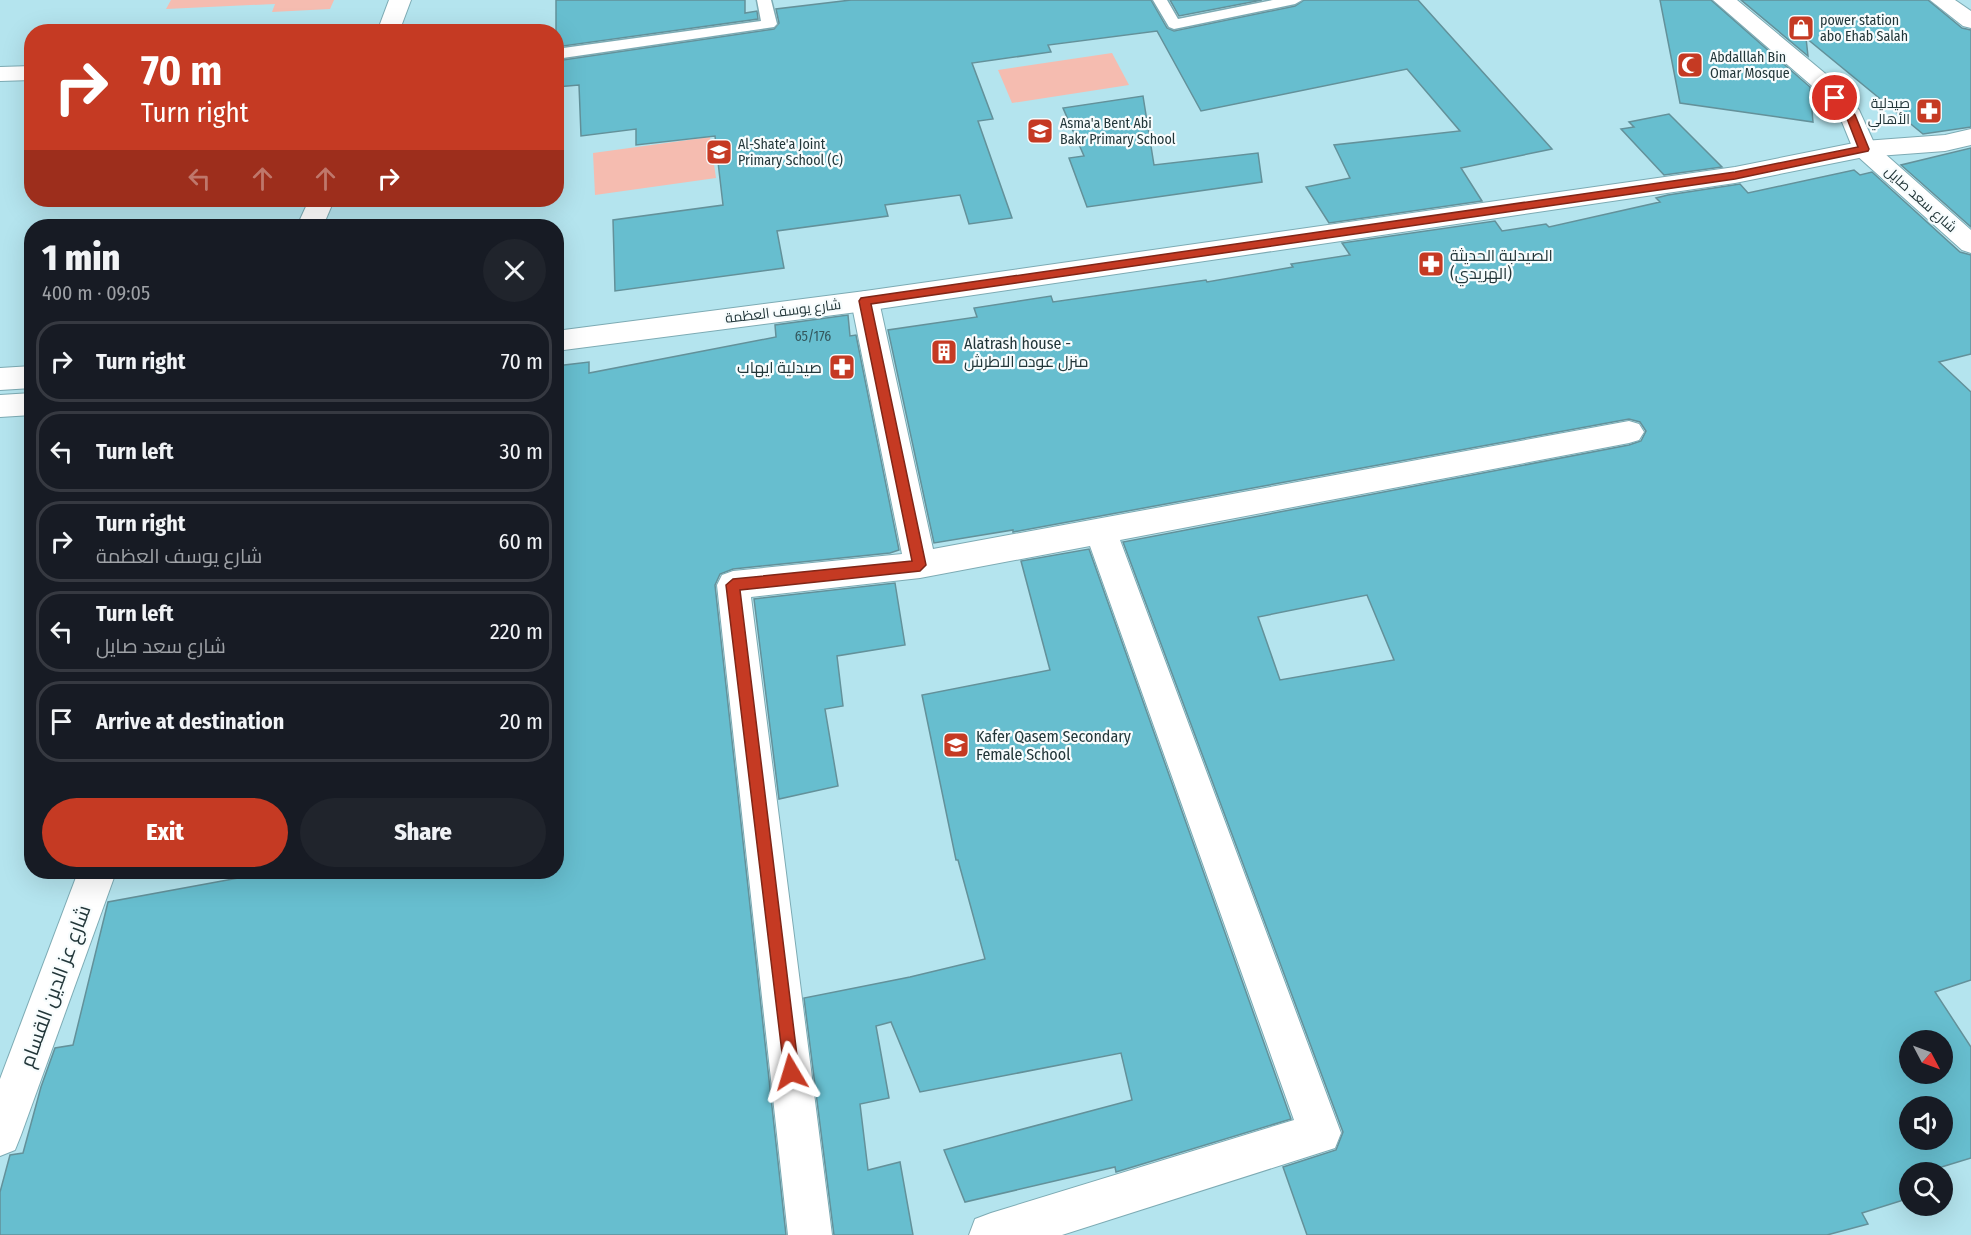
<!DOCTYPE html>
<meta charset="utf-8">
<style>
body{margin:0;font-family:"Fira Sans Condensed",Cairo,sans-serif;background:#20242c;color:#f1f3f6;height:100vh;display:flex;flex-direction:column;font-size:22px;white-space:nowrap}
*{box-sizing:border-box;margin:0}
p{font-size:20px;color:#9ea1a6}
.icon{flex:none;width:33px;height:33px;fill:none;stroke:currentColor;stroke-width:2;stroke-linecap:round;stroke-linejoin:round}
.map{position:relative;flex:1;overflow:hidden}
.details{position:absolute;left:24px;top:219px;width:540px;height:660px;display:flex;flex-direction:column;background:#171b24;border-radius:24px;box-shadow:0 6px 24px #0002}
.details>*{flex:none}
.hud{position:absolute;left:24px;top:24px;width:540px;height:183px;border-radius:24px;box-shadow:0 6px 24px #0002;background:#c53a23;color:#fff;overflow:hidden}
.needle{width:39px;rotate:131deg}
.controls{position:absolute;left:1899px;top:1030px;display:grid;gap:12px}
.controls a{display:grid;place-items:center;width:54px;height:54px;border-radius:50%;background:#171b24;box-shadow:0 6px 24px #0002;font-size:30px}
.pin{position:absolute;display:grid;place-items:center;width:51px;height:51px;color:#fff;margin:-26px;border:3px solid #fff;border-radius:50%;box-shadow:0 2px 6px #0007}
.me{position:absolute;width:66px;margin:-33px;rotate:353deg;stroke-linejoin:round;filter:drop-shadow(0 0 4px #0008)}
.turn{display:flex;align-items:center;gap:21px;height:126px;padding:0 18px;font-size:27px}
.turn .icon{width:78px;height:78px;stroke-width:2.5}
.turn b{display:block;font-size:42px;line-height:51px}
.lanes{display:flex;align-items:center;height:57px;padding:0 18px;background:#0003;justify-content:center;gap:30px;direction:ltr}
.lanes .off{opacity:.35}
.round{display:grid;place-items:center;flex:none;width:63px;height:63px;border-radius:32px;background:#20242c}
.head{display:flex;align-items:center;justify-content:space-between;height:102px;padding:0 18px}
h1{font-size:36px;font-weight:800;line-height:45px}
.button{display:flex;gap:12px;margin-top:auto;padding:12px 18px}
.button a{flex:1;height:69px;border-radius:36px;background:#c53a23;color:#fff;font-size:24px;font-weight:800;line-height:69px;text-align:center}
.button a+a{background:#20242c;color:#f1f3f6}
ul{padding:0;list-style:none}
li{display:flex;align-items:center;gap:18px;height:81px;margin:0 12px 9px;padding:0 6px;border:3px solid #363941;border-radius:24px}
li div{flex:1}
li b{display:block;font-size:22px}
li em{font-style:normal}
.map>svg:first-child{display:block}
.green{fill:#f5bcb0}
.building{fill:#67becf;stroke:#63919a;stroke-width:1.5;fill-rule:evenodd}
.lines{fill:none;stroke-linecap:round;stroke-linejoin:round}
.service-casing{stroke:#7dabb4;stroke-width:3}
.minor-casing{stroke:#7dabb4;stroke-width:2}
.tertiary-casing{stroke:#7dabb4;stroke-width:2}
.secondary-casing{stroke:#7dabb4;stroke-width:2}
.service{fill:#fff;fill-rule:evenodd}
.minor{fill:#fff;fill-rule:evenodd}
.tertiary{fill:#fff;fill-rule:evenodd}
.secondary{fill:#fff;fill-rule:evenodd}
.route{fill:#c53a23;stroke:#802617;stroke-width:1.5}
.labels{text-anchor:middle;stroke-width:4.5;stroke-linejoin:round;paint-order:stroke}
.far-poi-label{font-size:14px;fill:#223639;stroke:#f7fcfd;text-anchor:start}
.far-street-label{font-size:14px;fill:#223639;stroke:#f7fcfd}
.number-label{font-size:14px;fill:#33585e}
.poi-label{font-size:16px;fill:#223639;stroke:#f7fcfd;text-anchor:start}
.near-street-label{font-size:20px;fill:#223639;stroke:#f7fcfd}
</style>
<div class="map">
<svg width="1971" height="1235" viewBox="0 0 1971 1235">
<rect width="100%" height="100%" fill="#b4e4ee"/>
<g class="green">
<polygon points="171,0 334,0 330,9 272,12 275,4 166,9"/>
<polygon points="1112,53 1129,85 1012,103 998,70"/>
<polygon points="710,137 716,178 595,195 593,153"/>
</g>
<g class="building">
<polygon points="556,0 745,0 745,13 757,11 758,19 556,47"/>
<polygon points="851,0 1151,0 1167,28 1174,31 1295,6 1304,0 1418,0 1552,149 1461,168 1482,201 1329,223 1306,187 1350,178 1334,145 1460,131 1407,69 1201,111 1157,31 1048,45 1051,52 972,63 993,119 978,121 1012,218 969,224 960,195 885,205 888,216 777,231 784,268 615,291 613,220 723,205 715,136 636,145 636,129 581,136 579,85 556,87 556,61 774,29 779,23 776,9"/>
<polygon points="1170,0 1262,0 1179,16"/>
<polygon points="1660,0 1711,0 1810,87 1813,122 1680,103"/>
<polygon points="1741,0 1928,0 1962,28 1971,30 1971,127 1923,134 1806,38 1808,56"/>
<polygon points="1143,96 1154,165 1258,153 1262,182 1087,207 1069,158 1084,156 1063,108"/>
<polygon points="1669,114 1722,167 1664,175 1621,129 1634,127 1629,122"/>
<polygon points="1971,148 1971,227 1901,165"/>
<path d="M1854,170L1860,175L1872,172L1960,252L1971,255V354L1939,362L1971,392V980L1935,992L1971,1047V1158L1922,1173H1910V1198L1862,1213L1868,1224L1827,1235H1307L1283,1167L1336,1150L1343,1132L1123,542L1629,445L1641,441L1646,431L1640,422L1629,419L1013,532V530L934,543L888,330L977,317L974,308L1051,296L1053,302L1206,280L1207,282L1293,267L1291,264L1350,255L1342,243L1495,221L1502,231L1546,224L1549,227L1660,202L1656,198L1668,195L1740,184L1748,193ZM1367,595L1394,660L1280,680L1258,617ZM1910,1041H1942V1074H1910ZM1910,1107H1942V1140H1910Z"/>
<polygon points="848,315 850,336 856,335 899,550 890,553 733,569 720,574 715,585 786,1235 0,1235 0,1192 10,1155 23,1153 41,1087 55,1048 73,1045 108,902 271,872 556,872 556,796 562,701 556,702 556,366 589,362 589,373 776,337 775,325"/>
<polygon points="1089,549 1291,1119 1116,1172 1115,1167 965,1202 944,1150 1132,1100 1121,1053 920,1092 891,1022 876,1026 889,1098 860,1104 868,1170 900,1162 913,1235 834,1235 804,998 910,977 985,959 958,860 956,860 922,695 1050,670 1021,561"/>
<polygon points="895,583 905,645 837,656 843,706 825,709 838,786 779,799 754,599"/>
</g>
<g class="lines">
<defs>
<g id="service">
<polygon points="757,0 771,0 777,24 774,27 556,59 556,49 761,21"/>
<polygon points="1153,0 1167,0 1178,19 1273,0 1302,0 1295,4 1174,29 1169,27"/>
</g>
<g id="minor">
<polygon points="1713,0 1737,0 1827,75 1859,110 1875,145 1971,230 1971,253 1962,250 1855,154 1840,117 1811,85"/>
<polygon points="1930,0 1955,0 1971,11 1971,28 1963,26"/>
<polygon points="32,66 32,80 0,81 0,67"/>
<polygon points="865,291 875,294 879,301 933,549 1629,421 1639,424 1644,432 1639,440 1629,443 1120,540 1341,1133 1335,1148 1062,1235 969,1235 975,1219 991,1213 1294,1120 1090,546 920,578 751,597 832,1235 788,1235 717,585 722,575 733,571 902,554 851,301 855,294"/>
</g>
<g id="tertiary">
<polygon points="1971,129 1971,145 1945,151 1864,157 1735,183 865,311 556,351 556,331 865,291 1735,167 1864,141 1945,135"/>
<polygon points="32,366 32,388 0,390 0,368"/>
<polygon points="32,393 32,415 0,417 0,395"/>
</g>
<g id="secondary">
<polygon points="389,0 411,0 399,32 377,32"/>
<polygon points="309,200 334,200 323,226 297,226"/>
<polygon points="78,872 116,872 21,1135 15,1150 0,1156 0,1079"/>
</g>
</defs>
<use href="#service" class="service-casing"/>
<use href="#minor" class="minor-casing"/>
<use href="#tertiary" class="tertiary-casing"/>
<use href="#secondary" class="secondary-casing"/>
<use href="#service" class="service"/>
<use href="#minor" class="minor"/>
<use href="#tertiary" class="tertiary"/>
<use href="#secondary" class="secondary"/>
</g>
<polygon class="route" points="1832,95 1839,95 1855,115 1869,149 1868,151 1735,179 871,304 926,565 920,571 740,590 799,1072 797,1078 791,1081 785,1078 726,585 733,579 912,561 859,301 861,298 1735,172 1858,147 1846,116 1832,100"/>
<defs>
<symbol id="shop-square" viewBox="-11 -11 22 22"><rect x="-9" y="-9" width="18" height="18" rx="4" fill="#c53a23" stroke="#f7fcfd"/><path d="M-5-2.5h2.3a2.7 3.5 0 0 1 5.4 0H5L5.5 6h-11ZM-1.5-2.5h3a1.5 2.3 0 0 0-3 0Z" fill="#fff"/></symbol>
<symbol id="mosque-square" viewBox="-11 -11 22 22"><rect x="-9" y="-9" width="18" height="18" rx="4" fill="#c53a23" stroke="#f7fcfd"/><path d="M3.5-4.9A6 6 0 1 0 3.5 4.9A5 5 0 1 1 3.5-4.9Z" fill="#fff"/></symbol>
<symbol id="pharmacy-square" viewBox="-11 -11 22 22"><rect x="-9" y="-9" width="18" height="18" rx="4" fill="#c53a23" stroke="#f7fcfd"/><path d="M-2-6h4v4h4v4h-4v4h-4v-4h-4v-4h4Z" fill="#fff"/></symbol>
<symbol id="school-square" viewBox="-11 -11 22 22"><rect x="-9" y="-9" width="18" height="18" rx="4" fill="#c53a23" stroke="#f7fcfd"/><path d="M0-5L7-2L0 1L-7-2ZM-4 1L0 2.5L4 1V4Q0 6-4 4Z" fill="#fff"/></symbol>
<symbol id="building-square" viewBox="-11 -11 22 22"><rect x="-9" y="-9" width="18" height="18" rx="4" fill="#c53a23" stroke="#f7fcfd"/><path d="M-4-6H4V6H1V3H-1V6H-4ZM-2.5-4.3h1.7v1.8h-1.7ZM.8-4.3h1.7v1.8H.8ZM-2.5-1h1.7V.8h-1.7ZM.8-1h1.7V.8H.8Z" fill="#fff"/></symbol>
</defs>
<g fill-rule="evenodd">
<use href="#shop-square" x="1786" y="13" width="30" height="30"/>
<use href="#mosque-square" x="1675" y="50" width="30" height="30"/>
<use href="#pharmacy-square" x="1914" y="96" width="30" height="30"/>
<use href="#school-square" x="1025" y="116" width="30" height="30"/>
<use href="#school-square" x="704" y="137" width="30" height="30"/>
<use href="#pharmacy-square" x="1416" y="249" width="30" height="30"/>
<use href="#building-square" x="929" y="337" width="30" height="30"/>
<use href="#pharmacy-square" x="827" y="352" width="30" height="30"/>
<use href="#school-square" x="941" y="730" width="30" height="30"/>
</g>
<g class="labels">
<g class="far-poi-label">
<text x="1820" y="25">power station<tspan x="1820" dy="16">abo Ehab Salah</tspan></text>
<text x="1710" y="62">Abdalllah Bin<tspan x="1710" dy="16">Omar Mosque</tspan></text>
<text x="1910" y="108" text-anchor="end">صيدلية<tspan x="1910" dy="16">الأهالي</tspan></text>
<text x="1060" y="128">Asma'a Bent Abi<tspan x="1060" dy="16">Bakr Primary School</tspan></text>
<text x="738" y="149">Al-Shate'a Joint<tspan x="738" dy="16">Primary School (C)</tspan></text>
</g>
<g class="far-street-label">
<text transform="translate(1921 199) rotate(42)" y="5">شارع سعد صايل</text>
<text transform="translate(783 311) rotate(-7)" y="5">شارع يوسف العظمة</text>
</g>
<g class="number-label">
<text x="813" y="341">65/176</text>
</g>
<g class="poi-label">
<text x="1450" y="261">الصيدلية الحديثة<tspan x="1450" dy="18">(الهريدي)</tspan></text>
<text x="964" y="349">Alatrash house -<tspan x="964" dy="18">منزل عوده الاطرش</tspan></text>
<text x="822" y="373" text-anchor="end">صيدلية ايهاب</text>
<text x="976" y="742">Kafer Qasem Secondary<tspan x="976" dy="18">Female School</tspan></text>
</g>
<g class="near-street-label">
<text transform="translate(55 986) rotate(-70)" y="7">شارع عز الدين القسام</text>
</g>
</g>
</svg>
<div class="controls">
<a><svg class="needle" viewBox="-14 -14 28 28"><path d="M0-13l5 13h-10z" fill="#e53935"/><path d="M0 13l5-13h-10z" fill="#9ea1a6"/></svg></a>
<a><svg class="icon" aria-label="sound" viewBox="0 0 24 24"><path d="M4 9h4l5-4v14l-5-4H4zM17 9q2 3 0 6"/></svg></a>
<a><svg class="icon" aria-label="search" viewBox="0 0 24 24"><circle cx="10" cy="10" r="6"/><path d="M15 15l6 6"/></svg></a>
</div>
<div class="pin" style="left:1835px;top:98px;background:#d93025"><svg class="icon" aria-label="arrive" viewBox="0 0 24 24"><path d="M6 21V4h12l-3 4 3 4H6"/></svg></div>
<svg class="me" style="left:791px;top:1072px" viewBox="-20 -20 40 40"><path d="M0-17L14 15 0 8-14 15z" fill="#c53a23" stroke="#fff" stroke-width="4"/></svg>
<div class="hud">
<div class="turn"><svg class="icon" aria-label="right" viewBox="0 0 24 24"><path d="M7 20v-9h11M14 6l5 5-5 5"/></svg><div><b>70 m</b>Turn right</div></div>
<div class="lanes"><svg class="icon off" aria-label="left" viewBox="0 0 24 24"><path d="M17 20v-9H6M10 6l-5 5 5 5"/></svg><svg class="icon off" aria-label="ahead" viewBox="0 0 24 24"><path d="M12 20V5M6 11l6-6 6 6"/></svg><svg class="icon off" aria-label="ahead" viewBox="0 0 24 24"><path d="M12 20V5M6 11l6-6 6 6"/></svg><svg class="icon" aria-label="right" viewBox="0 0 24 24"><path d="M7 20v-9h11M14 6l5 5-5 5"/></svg></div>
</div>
<section class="details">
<div class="head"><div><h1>1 min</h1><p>400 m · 09:05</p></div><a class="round"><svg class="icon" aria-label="close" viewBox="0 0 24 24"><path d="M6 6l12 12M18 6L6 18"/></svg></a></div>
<ul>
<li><svg class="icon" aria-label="right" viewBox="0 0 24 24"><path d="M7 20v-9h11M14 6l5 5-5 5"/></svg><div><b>Turn right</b></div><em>70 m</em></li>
<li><svg class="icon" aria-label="left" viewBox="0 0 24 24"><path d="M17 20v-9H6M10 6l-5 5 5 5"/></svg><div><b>Turn left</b></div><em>30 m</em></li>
<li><svg class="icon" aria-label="right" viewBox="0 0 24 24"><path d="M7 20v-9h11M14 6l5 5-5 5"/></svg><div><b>Turn right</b><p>شارع يوسف العظمة</p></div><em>60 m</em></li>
<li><svg class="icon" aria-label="left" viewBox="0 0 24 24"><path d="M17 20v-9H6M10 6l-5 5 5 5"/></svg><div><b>Turn left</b><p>شارع سعد صايل</p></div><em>220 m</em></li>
<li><svg class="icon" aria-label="arrive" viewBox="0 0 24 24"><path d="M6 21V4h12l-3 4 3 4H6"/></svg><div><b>Arrive at destination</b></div><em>20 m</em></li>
</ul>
<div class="button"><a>Exit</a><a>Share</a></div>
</section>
</div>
